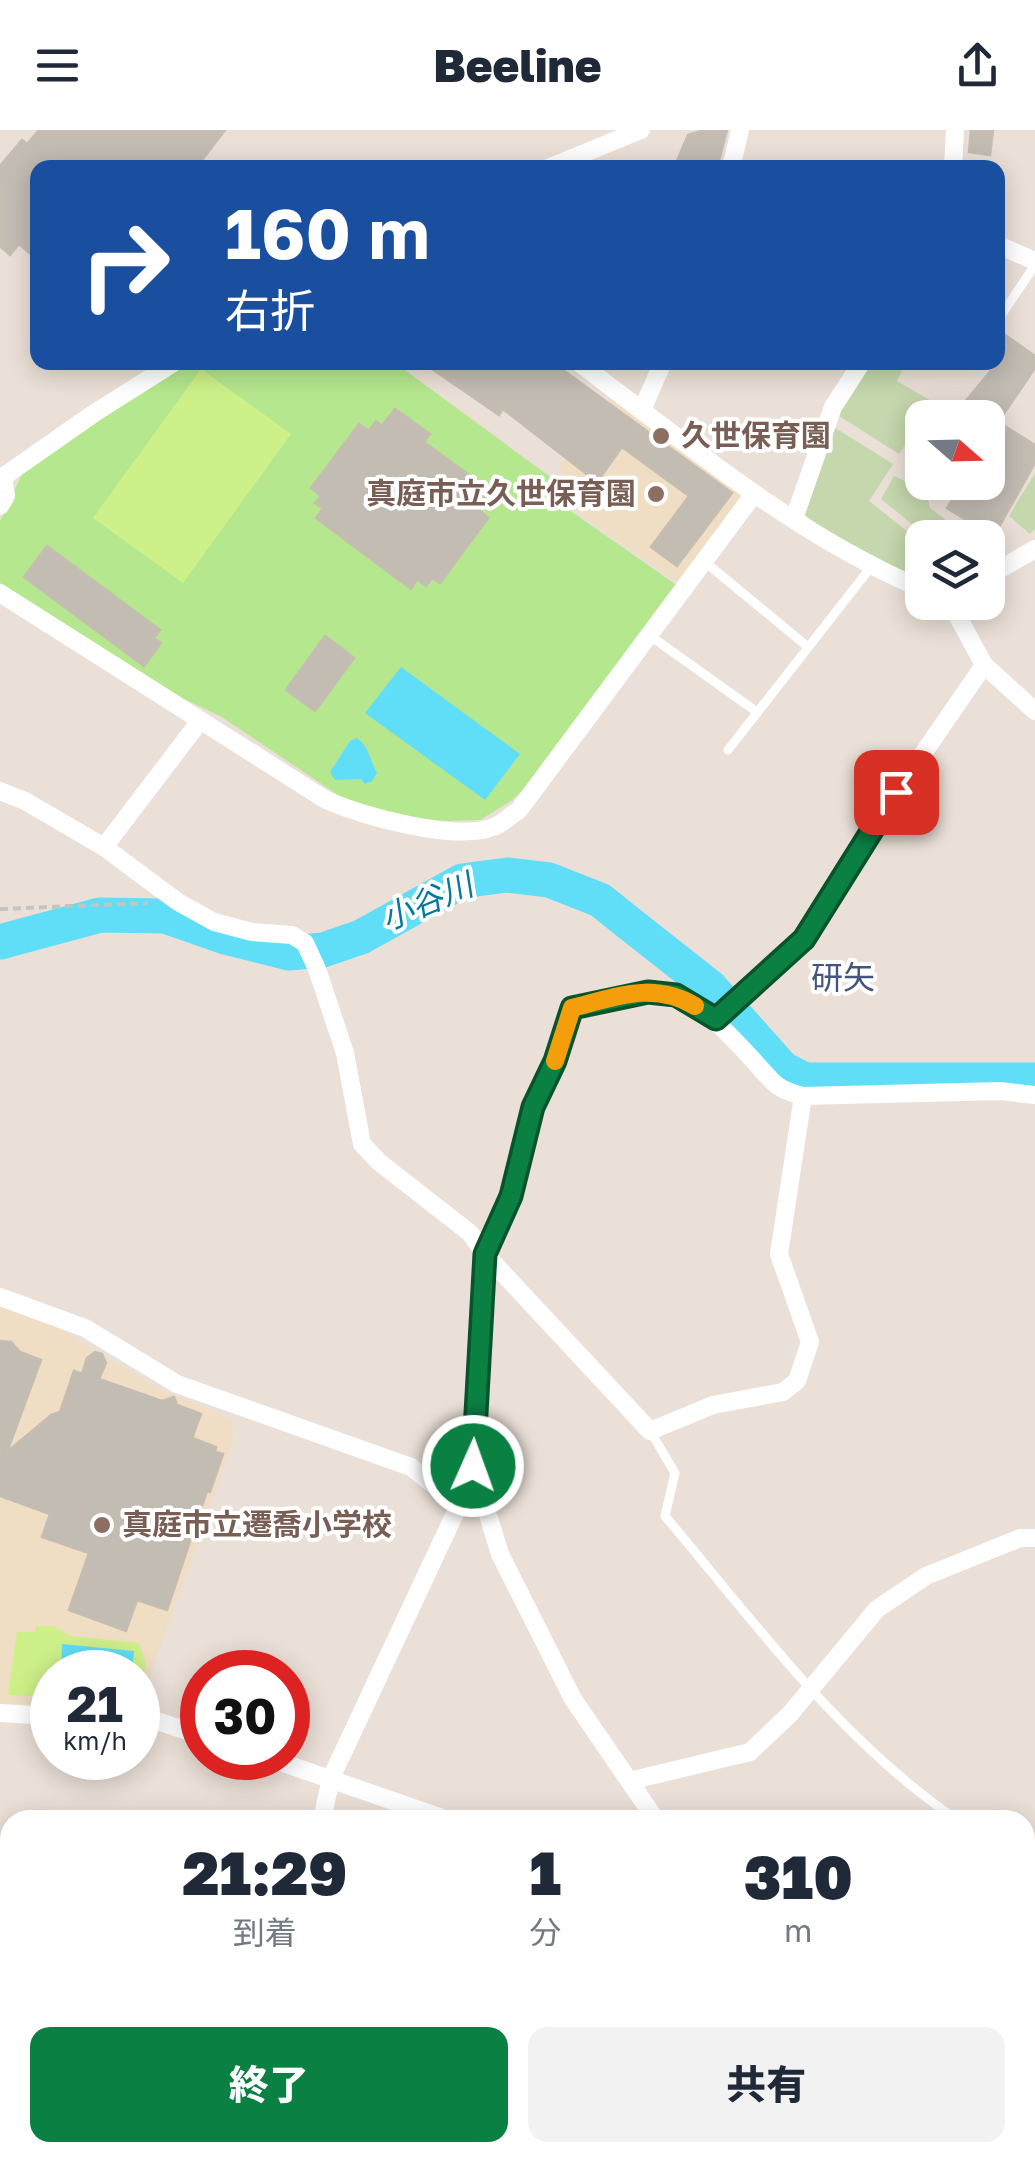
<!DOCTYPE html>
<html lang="ja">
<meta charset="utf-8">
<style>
body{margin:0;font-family:"Golos Text","Noto Sans JP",sans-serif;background:#f2f2f3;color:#1f2937;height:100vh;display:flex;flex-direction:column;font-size:38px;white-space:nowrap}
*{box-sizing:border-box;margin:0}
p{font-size:32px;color:#747a83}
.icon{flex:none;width:55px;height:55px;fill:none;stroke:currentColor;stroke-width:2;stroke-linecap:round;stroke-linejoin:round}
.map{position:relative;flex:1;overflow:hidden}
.side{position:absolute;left:0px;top:1680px;width:1035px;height:352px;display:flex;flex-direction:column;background:#fff;border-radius:30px 30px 0 0;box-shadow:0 5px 25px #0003}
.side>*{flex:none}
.top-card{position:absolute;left:30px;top:30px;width:975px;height:210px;border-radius:20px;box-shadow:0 5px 25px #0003;background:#1a4fa0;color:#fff;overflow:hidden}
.needle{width:65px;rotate:110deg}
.controls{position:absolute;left:905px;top:270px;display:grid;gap:20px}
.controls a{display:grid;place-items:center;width:100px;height:100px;border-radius:20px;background:#fff;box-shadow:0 5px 25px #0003;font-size:50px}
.speed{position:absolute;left:30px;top:1520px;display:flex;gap:20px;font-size:50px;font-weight:700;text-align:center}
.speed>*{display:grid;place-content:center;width:130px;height:130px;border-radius:50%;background:#fff;box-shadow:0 5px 25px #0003;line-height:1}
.speed small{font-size:25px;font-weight:400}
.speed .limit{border:15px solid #d22;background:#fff;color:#111}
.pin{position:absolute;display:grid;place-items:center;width:85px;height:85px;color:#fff;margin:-42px;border-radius:20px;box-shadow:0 5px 15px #0006}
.me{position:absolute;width:110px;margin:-55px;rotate:2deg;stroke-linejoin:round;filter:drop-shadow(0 0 8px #0008)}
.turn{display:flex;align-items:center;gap:35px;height:210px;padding:0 30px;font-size:45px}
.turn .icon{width:130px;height:130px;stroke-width:2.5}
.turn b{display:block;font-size:70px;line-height:85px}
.eta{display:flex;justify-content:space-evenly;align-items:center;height:170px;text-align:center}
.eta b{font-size:60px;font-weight:800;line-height:70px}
.action{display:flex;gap:20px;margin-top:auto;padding:20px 30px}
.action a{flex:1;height:115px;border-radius:20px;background:#0b8043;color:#fff;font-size:40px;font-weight:800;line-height:115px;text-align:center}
.action a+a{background:#f2f2f3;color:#1f2937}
header{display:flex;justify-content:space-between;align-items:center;height:130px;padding:0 30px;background:#fff;font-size:45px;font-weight:800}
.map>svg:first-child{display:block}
.education{fill:#efddc4}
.green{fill:#b5e78e}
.cemetery{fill:#c5d7ad}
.pitch{fill:#cef089}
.water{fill:#60def7}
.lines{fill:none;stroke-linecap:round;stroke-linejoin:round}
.river{stroke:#60def7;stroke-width:35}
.building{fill:#c2bcb3;stroke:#c6bdb1;stroke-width:2.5}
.path{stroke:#c3c3c3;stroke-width:4;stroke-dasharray:8 5;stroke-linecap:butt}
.lane{stroke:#fff;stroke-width:9}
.street{stroke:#fff;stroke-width:18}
.primary{stroke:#fbc04d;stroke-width:28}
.route-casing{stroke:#07532c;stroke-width:25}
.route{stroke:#0b8043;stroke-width:18}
.slow{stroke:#f59e0b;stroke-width:18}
.education-dot{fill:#8d6e63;stroke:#fff;stroke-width:4}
.labels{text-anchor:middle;stroke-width:8;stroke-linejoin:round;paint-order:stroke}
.education-label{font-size:30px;font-weight:bold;fill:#785e54;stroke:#fff;text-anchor:start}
.water-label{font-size:32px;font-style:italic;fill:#03799f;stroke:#fff}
.neighbourhood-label{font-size:32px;fill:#45547a;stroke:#fff}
</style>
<header><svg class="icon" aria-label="menu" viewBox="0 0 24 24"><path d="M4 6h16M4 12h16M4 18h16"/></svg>Beeline<svg class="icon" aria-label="share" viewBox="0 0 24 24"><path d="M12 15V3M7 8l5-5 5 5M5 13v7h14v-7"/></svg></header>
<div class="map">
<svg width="1035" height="2031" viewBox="0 0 1035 2031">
<rect width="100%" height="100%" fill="#ebe0d7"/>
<g class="education">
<polygon points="614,264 739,359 741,369 679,454 566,374 579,354 558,339"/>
<polygon points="0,1176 48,1192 156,1257 232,1290 233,1311 149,1548 138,1570 138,1542 52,1542 52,1576 0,1573"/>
</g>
<polygon class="green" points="394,232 572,363 562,375 678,456 536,647 511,671 480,690 443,691 410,687 350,673 220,586 184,569 0,453 0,391 24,340 186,233"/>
<g class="cemetery">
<polygon points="866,233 895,233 903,238 897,251 933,272 899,324 836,284"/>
<polygon points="832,296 893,334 869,371 922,413 922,455 865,428 805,385 805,374"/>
<polygon points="1035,343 1035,399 1030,404 1009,386"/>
<polygon points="894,346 926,361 930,378 968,407 928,407 881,369"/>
</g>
<g class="pitch">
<polygon points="201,239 291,304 183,453 93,388"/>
<polygon points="36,1496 53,1496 70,1506 139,1513 146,1535 138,1565 138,1542 52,1542 52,1567 8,1565 17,1502 35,1502"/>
</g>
<g class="water">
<polygon points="401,537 520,624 485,670 365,583"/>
<path d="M357,608C369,616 370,631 377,643L372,651L365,654L361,649L335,650L330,642L350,611Z"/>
<polygon points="62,1514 134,1521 132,1542 61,1542"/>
</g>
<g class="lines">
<g class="river">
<polyline points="0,812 100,785 165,786 225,807 289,823 323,820 361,807 462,751 507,745 549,750 600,770 625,790 710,857 783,939 805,950 1035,950"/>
<polyline points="0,1928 10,1929"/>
<polyline points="131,2022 136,2031"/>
</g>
</g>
<g class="building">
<polygon points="39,0 225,0 196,38 38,38 38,130 19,114 10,125 0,116 0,36 22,10 27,14"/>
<polygon points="704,0 727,0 717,38 674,38 688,5"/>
<polygon points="971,0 993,0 990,25 969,22"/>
<polygon points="998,200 1035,226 1035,238 1001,288 976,288 959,279 998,232"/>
<polygon points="422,232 552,232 732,363 677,436 651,417 689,366 622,317 597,352 503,279 499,285"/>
<polygon points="395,279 430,304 424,312 484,356 478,363 487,370 479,380 488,388 440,453 432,448 426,456 417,449 411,459 316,388 323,378 315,373 321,366 311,358 359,294 369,301 376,291 382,296"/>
<polygon points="1003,295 1035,315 1035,333 1000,395 988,388 981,399 947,378 954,367 929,352 988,352 988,320"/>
<polygon points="47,416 160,500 154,508 161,513 144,536 24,447"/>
<polygon points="325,506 354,528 315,581 286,560"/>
<polygon points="0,1211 11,1212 20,1222 41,1230 7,1322 51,1285 60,1282 74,1241 82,1244 87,1228 95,1222 102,1224 106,1233 99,1249 162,1271 174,1267 177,1275 201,1284 192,1308 216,1317 215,1322 223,1324 210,1362 207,1361 167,1480 137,1470 126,1501 69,1480 89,1423 42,1407 50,1384 0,1366"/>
</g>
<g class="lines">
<polyline class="path" points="0,779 148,773"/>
<g class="lane">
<polyline points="998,190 1035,135"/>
<polyline points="705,432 808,517"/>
<polyline points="649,505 757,582"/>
<polyline points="728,620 871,437"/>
<path d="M650,1301L675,1343L665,1386C755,1493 840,1610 957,1690"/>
</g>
<g class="street">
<polyline points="548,38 641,0"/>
<polyline points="731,38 740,0"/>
<polyline points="953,38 955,0"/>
<polyline points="998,115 1035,131"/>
<path d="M578,232C688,315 796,405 922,459"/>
<polyline points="642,280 663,232"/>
<polyline points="0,349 93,284 175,232"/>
<polyline points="0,376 6,366 3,346"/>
<polyline points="794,389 833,277 862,232"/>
<polyline points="988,446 1035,419"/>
<path d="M0,463L326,670C363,686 455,712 493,697C502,694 511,685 519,680L754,364"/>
<polyline points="950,472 984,535 1035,581"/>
<polyline points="0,661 25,671 104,717 178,772 214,792 252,802 292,805 305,813 317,839 345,923 362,1014 379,1032 470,1103 485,1124 650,1301 713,1275 783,1262 797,1251 810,1212 779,1124 803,966"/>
<polyline points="104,717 200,591"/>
<polyline points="716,889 804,809 874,695 984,535"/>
<polyline points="0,1167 85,1198 177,1254 411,1337 459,1375 482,1374"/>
<polyline points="0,1583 52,1586"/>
<polyline points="138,1590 160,1592 202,1606"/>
<polyline points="269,1628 448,1690"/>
<polyline points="629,1651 750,1622 790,1584 877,1479 926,1446 1020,1408 1035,1408"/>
<polyline points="322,1690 331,1648 459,1375"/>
<path d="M656,1690L573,1569L500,1424L473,1336L485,1124L511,1066L533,977L555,931L572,878C672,853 683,854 754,931C773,952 775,959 803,966L1000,961L1035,965"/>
<polyline points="829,2022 830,2031"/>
</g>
<g class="primary">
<polyline points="0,1953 10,1953"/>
<polyline points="430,2022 460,2031"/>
</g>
</g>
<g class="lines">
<defs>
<polyline id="route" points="473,1336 485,1124 511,1066 533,977 555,931 572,878 648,862 676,865 716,889 804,809 896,662"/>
</defs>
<use href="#route" class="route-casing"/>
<use href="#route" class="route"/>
<path class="slow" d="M555,931L572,878C615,867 654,851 695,876"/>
</g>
<g class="education-dot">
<circle cx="661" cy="306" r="10"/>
<circle cx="656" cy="364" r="10"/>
<circle cx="102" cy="1395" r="10"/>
</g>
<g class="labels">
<g class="education-label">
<text x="681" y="316">久世保育園</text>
<text x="636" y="374" text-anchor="end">真庭市立久世保育園</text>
<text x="122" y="1405">真庭市立遷喬小学校</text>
</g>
<g class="water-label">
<text transform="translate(427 772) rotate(-23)" y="11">小谷川</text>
</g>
<g class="neighbourhood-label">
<text x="843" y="859">研矢</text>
</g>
</g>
</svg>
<div class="controls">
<a><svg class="needle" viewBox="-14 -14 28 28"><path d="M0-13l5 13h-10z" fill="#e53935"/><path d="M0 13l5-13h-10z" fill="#747a83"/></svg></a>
<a><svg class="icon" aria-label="layers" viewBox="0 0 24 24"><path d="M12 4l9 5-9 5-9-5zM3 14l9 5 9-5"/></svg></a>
</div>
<div class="speed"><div>21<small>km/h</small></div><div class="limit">30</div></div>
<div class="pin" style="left:896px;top:662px;background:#d93025"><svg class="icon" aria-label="arrive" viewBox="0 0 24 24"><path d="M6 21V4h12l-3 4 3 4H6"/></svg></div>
<svg class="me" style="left:473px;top:1336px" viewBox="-20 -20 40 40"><circle r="17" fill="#0b8043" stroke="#fff" stroke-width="3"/><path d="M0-11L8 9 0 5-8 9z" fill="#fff"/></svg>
<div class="top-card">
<div class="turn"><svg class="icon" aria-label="right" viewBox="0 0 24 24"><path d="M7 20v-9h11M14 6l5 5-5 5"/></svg><div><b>160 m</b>右折</div></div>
</div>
<section class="side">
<div class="eta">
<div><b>21:29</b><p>到着</p></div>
<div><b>1</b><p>分</p></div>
<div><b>310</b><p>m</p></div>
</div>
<div class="action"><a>終了</a><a>共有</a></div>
</section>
</div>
